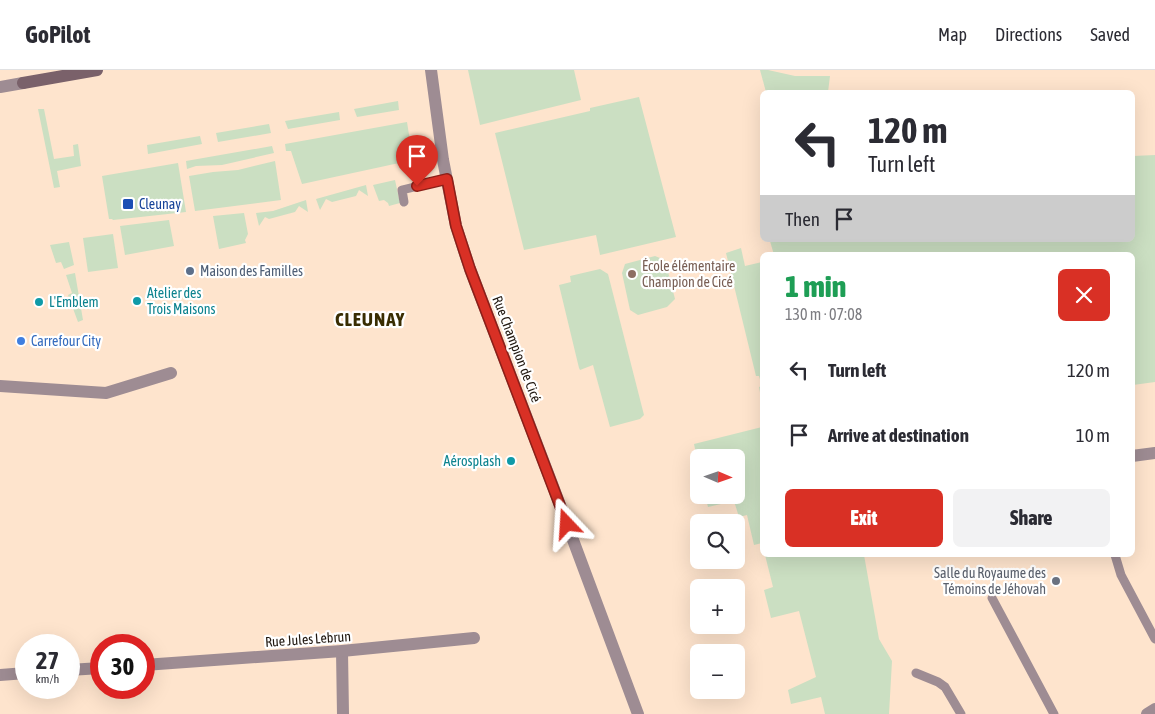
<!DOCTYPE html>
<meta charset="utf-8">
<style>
body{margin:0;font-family:"Asap Condensed",sans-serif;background:#f2f2f3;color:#2b2b33;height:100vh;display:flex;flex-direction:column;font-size:19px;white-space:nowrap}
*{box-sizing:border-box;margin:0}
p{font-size:16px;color:#7c7c81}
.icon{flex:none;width:28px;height:28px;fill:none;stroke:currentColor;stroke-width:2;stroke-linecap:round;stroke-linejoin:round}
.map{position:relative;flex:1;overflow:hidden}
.sheet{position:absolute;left:760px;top:182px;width:375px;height:305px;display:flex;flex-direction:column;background:#fff;border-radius:8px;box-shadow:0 5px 20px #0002}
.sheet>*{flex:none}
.hud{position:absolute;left:760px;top:20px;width:375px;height:152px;border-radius:8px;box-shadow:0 5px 20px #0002;background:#fff;color:#2b2b33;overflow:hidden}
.needle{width:32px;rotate:92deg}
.controls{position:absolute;left:690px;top:379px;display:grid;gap:10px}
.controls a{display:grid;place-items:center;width:55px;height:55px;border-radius:8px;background:#fff;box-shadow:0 5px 20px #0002;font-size:25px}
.speed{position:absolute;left:15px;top:564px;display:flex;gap:10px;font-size:25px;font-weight:700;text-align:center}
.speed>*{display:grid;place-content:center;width:65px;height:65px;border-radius:50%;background:#fff;box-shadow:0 5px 20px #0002;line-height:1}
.speed small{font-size:12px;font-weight:400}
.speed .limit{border:8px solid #d22;background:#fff;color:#111}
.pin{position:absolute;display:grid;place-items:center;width:42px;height:42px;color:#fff;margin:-51px -21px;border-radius:50% 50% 50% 0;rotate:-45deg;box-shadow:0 0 5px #0007}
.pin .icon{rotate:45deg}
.me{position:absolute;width:55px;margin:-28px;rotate:340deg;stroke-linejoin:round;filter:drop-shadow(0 0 4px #0008)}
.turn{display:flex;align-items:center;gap:18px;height:105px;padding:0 25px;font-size:22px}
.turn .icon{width:65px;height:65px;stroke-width:2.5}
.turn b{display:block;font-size:35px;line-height:42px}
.then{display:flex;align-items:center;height:48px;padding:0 25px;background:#0003;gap:10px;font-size:19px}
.round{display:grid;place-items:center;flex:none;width:52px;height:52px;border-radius:8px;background:#f2f2f3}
.headline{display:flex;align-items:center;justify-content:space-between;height:85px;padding:0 25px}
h1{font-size:30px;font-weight:800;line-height:38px;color:#1e9e55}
.cta{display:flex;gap:10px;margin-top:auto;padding:10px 25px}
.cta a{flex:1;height:58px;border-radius:8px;background:#d93025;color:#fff;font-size:20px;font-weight:800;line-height:58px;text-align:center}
.cta a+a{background:#f2f2f3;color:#2b2b33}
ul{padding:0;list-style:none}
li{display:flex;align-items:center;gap:15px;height:65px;padding:0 25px}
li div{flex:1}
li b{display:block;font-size:19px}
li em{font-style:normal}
header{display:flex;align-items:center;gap:30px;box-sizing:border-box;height:70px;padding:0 25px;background:#fff;border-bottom:1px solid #e1e1e2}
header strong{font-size:24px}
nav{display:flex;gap:28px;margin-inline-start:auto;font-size:18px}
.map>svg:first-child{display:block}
.green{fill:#cbdfc2}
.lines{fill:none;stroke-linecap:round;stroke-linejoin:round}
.service{stroke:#9e8c93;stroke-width:9}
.minor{stroke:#9e8c93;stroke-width:12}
.secondary{stroke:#7a616a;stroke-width:12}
.route-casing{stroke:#8d1f18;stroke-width:12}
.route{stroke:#d93025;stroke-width:9}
.transit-dot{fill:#1a4fb4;stroke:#fff;stroke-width:2}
.service-dot{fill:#5c6f8a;stroke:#fff;stroke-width:2}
.education-dot{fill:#8d6e63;stroke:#fff;stroke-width:2}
.culture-dot{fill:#0f9aa8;stroke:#fff;stroke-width:2}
.shop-dot{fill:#3f7fe0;stroke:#fff;stroke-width:2}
.worship-dot{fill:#6b7280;stroke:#fff;stroke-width:2}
.labels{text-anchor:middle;stroke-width:4.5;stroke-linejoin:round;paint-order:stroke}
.transit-label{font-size:14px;fill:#164399;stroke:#fff;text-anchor:start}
.education-label{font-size:14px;fill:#785e54;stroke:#fff;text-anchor:start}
.service-label{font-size:14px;fill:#4e5e75;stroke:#fff;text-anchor:start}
.culture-label{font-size:14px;fill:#0d838f;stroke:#fff;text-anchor:start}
.shop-label{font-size:14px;fill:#366cbe;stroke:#fff;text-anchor:start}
.street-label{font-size:14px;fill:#211810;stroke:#fff}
.worship-label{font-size:14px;fill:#5b616d;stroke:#fff;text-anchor:end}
.district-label{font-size:19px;font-weight:bold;letter-spacing:1px;fill:#392d02;stroke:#fff}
</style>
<header>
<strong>GoPilot</strong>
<nav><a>Map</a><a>Directions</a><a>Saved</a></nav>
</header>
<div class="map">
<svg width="1155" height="644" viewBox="0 0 1155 644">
<rect width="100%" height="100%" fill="#fee4cd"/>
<g class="green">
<polygon points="468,0 574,0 581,30 480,55"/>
<polygon points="760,0 768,0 795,6 830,6 828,22 766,22"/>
<polygon points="639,27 676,167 600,185 596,165 524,180 495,63 590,41 590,38"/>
<polygon points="398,31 399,40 357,47 354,39"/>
<polygon points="38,39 44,39 54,89 74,86 73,75 78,74 81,96 57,101 60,117 54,118"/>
<polygon points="339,42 340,50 288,59 285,51"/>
<polygon points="407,52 413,90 302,114 291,81 286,81 285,74"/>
<polygon points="269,54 271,63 218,72 216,63"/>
<polygon points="200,66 202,74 148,84 147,75"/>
<polygon points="272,76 274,83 222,95 196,96 187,99 186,91"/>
<polygon points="1155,85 1155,312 1133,315 1132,185 774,185 770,171 772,170 1132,170 1133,86"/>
<polygon points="275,91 281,130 195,141 189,106 213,102 238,100"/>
<polygon points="178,93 186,142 113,150 112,149 109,149 102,106"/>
<polygon points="395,110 400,133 389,136 388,133 384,130 379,131 373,115"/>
<polygon points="366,115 368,126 359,120 356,126 332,132 326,129 320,140 316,129"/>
<polygon points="306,130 308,142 299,136 295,142 269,149 265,147 259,156 256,143 273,141"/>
<polygon points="244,143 248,164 245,170 246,173 219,179 213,146"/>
<polygon points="169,150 174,176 125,185 120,156"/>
<polygon points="113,164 118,198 88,202 83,168"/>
<polygon points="69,172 74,195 64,199 61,192 56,193 50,175"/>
<polygon points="741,178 745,196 762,192 762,333 759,317 762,316 759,306 756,306 726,183"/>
<polygon points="655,186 665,190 675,229 667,237 638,245 630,240 622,203 625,194"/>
<polygon points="600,199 608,204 644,345 640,349 610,357 593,295 580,300 579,298 559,215 571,212 570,206"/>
<polygon points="75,203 83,250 78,252 68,225 72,223 66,205"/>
<polygon points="762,357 762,475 762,473 754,475 747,445 739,447 734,431 708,437 705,425 736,425 736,388 699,388 699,398 694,374"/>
<polygon points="765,485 864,485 879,569 892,591 889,644 825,644 821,627 791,634 788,620 816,607 799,541 771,548 764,520 773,517"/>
</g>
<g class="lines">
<g class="service">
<polyline points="404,132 402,120 447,109"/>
<polyline points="1115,485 1121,505 1155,569"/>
<polyline points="992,528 1054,644"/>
<polyline points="916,603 938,612 945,617 961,644"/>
</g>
<g class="minor">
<polyline points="431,0 443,90 456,156 470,199 554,419 638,644"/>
<polyline points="0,17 23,13"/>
<polyline points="0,316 106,323 171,303"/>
<polyline points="1132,386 1155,383"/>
<polyline points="342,581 343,644"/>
<polyline points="144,595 342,581 474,568"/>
<polyline points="69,600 101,598"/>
<polyline points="0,605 26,603"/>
<polyline points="1147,644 1155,639"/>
</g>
<polyline class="secondary" points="23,13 97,0"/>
</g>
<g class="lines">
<defs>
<polyline id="route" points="417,116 447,109 456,156 470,199 567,454"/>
</defs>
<use href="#route" class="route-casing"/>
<use href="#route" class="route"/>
</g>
<rect class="transit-dot" x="122" y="128" width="12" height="12" rx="2.5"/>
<circle class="service-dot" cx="190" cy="201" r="5"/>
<circle class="education-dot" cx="632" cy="204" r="5"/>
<g class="culture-dot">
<circle cx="137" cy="231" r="5"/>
<circle cx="39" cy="232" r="5"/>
<circle cx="511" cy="391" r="5"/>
</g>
<circle class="shop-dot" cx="21" cy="271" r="5"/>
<circle class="worship-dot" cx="1056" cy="511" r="5"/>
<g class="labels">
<g class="transit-label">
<text x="139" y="139">Cleunay</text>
</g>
<g class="education-label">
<text x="642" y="201">École élémentaire<tspan x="642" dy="16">Champion de Cicé</tspan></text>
</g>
<g class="service-label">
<text x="200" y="206">Maison des Familles</text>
</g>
<g class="culture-label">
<text x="147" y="228">Atelier des<tspan x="147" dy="16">Trois Maisons</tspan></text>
<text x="49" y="237">L'Emblem</text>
<text x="501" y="396" text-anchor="end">Aérosplash</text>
</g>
<g class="shop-label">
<text x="31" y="276">Carrefour City</text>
</g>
<g class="street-label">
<text transform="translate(517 279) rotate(69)" y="5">Rue Champion de Cicé</text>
<text transform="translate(308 569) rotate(-4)" y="5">Rue Jules Lebrun</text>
</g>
<g class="worship-label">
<text x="1046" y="508">Salle du Royaume des<tspan x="1046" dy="16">Témoins de Jéhovah</tspan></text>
</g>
<g class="district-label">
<text x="370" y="256">CLEUNAY</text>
</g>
</g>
</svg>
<div class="controls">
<a><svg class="needle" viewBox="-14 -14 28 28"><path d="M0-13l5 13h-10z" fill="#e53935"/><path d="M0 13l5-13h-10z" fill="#7c7c81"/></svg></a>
<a><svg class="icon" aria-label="search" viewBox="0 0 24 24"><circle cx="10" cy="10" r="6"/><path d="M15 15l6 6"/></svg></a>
<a>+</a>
<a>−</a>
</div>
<div class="speed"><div>27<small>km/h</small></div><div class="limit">30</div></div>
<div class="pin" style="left:417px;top:116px;background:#d93025"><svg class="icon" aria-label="arrive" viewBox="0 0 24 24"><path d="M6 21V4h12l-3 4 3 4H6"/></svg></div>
<svg class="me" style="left:567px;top:454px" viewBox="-20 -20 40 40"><path d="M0-17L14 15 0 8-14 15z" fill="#d93025" stroke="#fff" stroke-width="4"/></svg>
<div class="hud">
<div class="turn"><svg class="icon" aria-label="left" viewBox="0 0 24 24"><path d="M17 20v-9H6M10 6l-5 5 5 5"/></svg><div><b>120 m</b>Turn left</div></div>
<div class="then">Then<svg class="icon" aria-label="arrive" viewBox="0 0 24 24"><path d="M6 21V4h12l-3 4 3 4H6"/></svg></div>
</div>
<section class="sheet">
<div class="headline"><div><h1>1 min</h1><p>130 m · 07:08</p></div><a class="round" style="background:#d93025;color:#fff"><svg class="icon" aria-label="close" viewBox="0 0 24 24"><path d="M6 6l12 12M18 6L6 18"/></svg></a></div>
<ul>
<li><svg class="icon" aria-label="left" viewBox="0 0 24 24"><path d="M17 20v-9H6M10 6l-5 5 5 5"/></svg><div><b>Turn left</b></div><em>120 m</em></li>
<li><svg class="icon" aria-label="arrive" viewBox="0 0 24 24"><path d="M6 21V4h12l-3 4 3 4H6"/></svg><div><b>Arrive at destination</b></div><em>10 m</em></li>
</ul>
<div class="cta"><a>Exit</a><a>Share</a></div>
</section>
</div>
